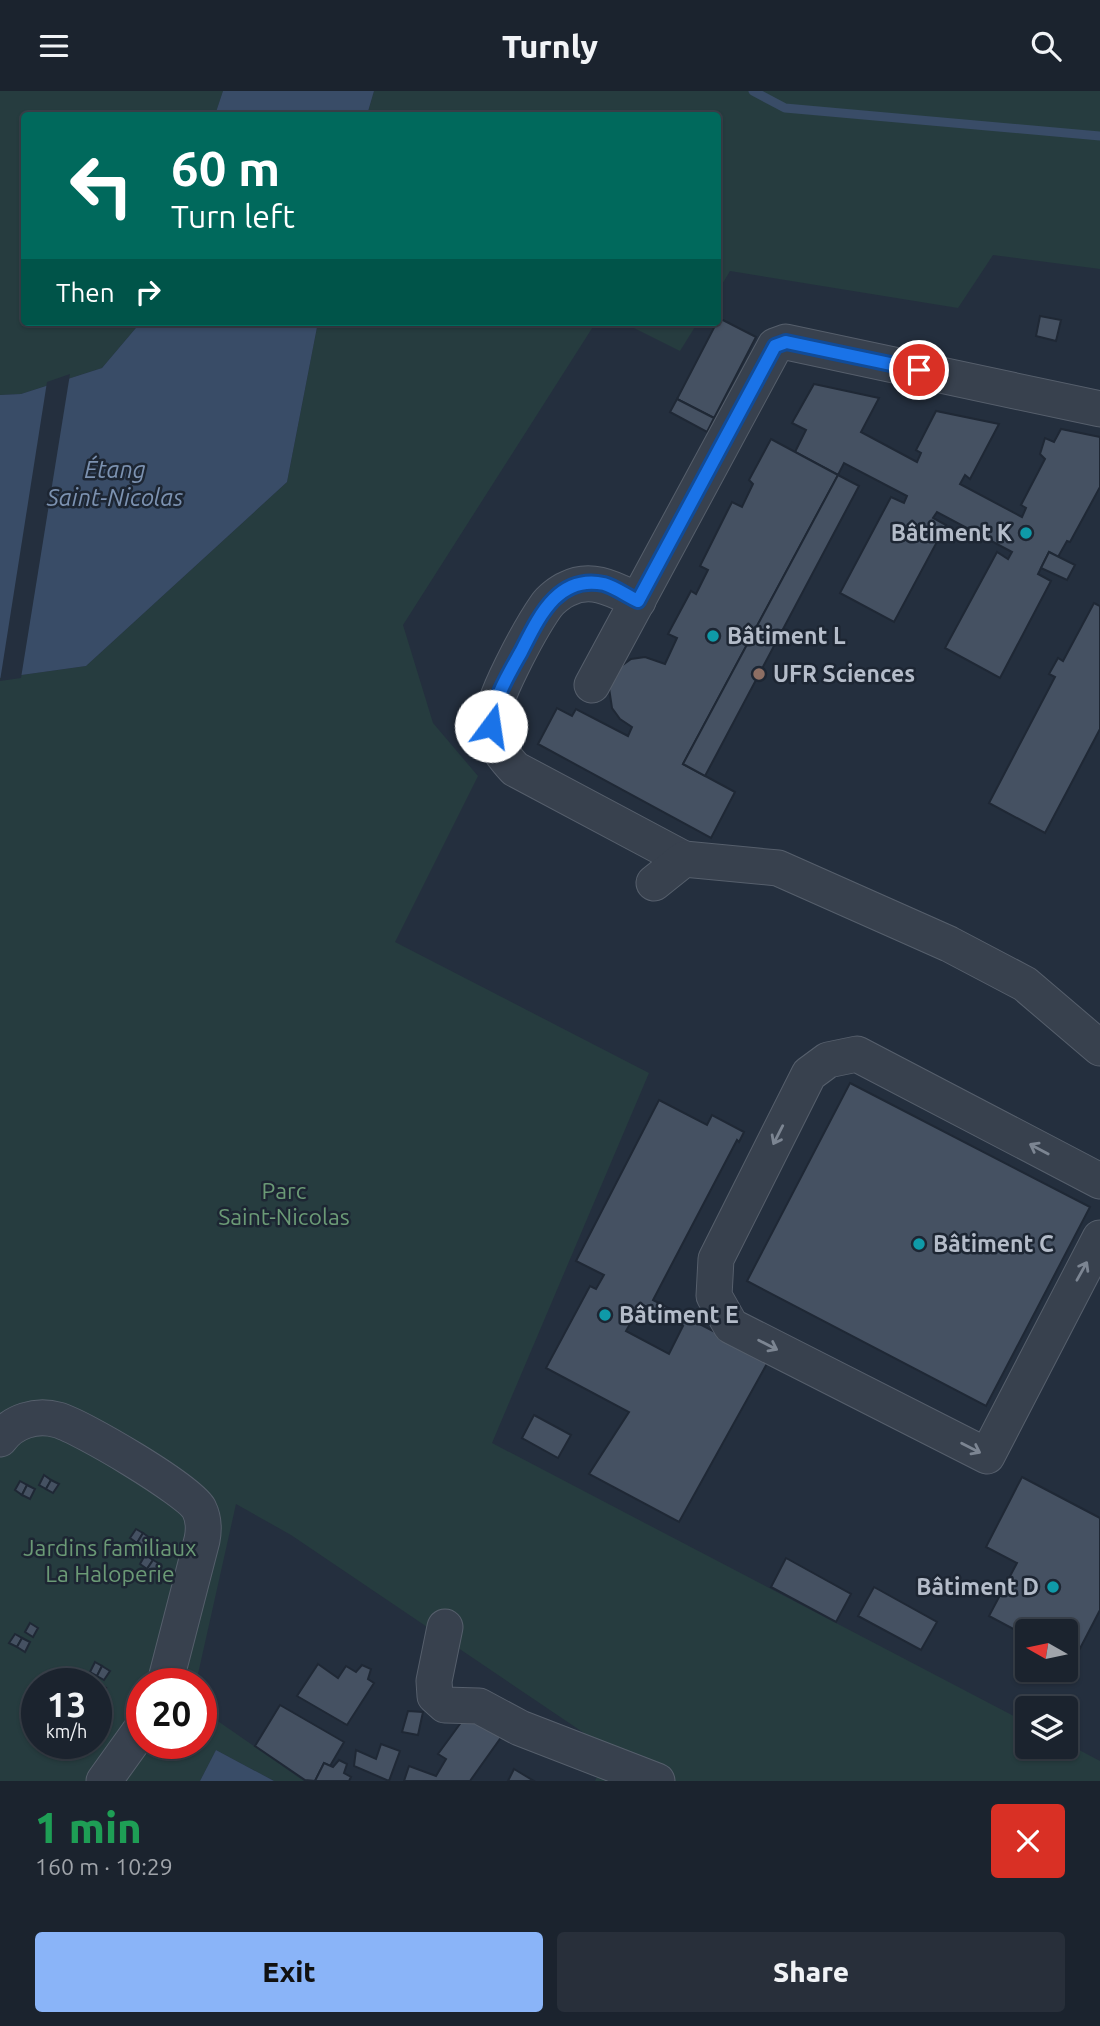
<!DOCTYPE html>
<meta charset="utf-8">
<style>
body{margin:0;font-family:Ubuntu,sans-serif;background:#282f3a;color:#f1f3f6;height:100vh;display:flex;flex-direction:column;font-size:26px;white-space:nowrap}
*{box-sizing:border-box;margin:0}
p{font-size:23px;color:#a0a4aa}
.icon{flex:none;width:38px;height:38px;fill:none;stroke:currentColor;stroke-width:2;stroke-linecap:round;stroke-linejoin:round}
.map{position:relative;height:1690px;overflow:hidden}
.panel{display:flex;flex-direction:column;background:#1b232e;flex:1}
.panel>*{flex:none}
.guide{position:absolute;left:21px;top:21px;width:700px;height:214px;border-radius:7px;box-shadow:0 2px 5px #0004,0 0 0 2px #39404a;background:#00695c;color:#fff;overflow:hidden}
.needle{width:46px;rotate:279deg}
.buttons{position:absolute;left:1015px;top:1528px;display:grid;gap:14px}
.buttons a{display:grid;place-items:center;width:63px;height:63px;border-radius:7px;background:#1b232e;box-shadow:0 2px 5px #0004,0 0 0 2px #39404a;font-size:35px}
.speed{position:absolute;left:21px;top:1577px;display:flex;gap:14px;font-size:35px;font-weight:700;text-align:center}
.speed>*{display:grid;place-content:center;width:91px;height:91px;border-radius:50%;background:#1b232e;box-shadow:0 2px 5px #0004,0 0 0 2px #39404a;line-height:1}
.speed small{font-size:18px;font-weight:400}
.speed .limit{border:10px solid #d22;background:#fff;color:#111}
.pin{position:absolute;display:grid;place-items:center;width:60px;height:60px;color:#fff;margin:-30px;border:4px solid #fff;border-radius:50%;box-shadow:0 2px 7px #0007}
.me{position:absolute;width:77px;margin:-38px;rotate:14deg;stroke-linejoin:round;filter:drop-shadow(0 0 5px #0008)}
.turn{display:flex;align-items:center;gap:24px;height:147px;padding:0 35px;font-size:32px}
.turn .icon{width:91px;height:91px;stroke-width:2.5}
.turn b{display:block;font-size:49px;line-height:60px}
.then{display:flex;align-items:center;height:66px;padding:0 35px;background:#0003;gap:14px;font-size:26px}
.round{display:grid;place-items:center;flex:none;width:74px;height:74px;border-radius:7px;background:#282f3a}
.head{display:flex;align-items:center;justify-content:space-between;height:119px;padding:0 35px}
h1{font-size:42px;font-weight:800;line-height:52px;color:#1e9e55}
.action{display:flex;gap:14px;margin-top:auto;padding:14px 35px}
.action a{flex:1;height:80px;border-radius:7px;background:#8ab4f8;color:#111;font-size:28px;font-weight:800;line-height:80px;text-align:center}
.action a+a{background:#282f3a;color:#f1f3f6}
header{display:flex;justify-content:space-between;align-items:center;height:91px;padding:0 35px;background:#1b232e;font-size:32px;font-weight:800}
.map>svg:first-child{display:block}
.green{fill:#263c3f;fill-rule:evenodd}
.water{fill:#394c67}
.pier{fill:#242f3e}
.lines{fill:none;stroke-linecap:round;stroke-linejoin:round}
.stream{stroke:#394c67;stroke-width:9}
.building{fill:#455162;stroke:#1f2835;stroke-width:2;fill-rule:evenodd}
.minor-casing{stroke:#565f6c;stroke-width:37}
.minor{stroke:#38414e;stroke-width:35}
.oneway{stroke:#7c8592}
.route-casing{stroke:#114b97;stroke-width:18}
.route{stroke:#1a73e8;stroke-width:12}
.culture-dot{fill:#0f9aa8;stroke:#1d2633;stroke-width:2.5}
.education-dot{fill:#8d6e63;stroke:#1d2633;stroke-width:2.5}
.labels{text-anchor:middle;stroke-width:5;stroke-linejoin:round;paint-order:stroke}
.poi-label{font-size:23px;font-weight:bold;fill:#b4bcc9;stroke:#1d2633;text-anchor:start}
.park-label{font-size:23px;fill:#6b9a76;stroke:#1d2633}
.water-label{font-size:24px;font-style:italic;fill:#7c92b1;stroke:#1d2633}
</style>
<header><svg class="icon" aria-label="menu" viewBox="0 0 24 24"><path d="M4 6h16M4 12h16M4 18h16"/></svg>Turnly<svg class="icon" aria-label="search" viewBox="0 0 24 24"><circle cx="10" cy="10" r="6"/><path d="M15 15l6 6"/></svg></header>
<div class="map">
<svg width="1100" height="1690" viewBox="0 0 1100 1690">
<rect width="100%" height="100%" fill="#242f3e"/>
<g class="green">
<polygon points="0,0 223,0 215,24 24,24 24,231 141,231 102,277 21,303 0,304"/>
<polygon points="374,0 1100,0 1100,178 993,164 958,217 730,180 718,200 718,24 367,24"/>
<path d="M318,231H596L403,534L433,632L478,685L395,851L649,982L492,1352L1027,1632V1656H1066V1652L1100,1670V1690H595L600,1680L584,1642L291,1444L236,1413L196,1592H142V1652H201V1607L212,1626L304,1690H274L216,1659L200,1690H0V587L86,575L287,391ZM37,1592H96V1652H37Z"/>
<polygon points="622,231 698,231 680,260"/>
</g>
<g class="water">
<polygon points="223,0 374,0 367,24 215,24"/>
<polygon points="141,231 318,231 287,391 86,575 0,587 0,304 21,303 102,277"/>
<polygon points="216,1659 274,1690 200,1690"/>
</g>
<polygon class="pier" points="70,283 21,587 0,590 47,291"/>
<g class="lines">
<polyline class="stream" points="753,0 785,17 1100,45"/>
</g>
<g class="building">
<polygon points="1040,225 1061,229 1056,250 1036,245"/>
<polygon points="719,227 756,246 714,327 677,308"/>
<polygon points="814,293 879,307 861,341 917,371 921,362 916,359 936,320 999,333 970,388 965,384 960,393 1022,426 1026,417 1021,414 1045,368 1040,363 1045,347 1054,351 1061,338 1100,346 1100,396 1070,451 1067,450 1058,466 1049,461 1038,483 1051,490 1000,587 945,557 997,461 1008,468 1012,461 937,421 933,427 946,434 894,531 840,502 891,406 904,412 907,405 844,372 838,384 795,361 806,339 792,332"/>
<polygon points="677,308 714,327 707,341 670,321"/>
<polygon points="771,348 838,384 683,673 735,701 711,747 538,653 557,617 572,625 576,618 628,645 632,636 620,628 612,617 609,597 620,576 631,568 645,566 665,573 677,547 668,543 691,500 696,503 708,479 700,475 732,411 742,416 753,393 749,389"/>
<polygon points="838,384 859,395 705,685 683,673"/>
<polygon points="1049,461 1075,474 1067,489 1041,477"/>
<polygon points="1094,512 1100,515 1100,638 1045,742 989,712 1055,586 1049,583 1058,567 1063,570"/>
<polygon points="850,992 1090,1116 986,1315 747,1190"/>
<path d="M659,1009L707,1034L712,1024L744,1041L739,1051L737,1049L653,1209L769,1269L679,1431L589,1383L629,1321L546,1277L590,1195L596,1198L604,1184L576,1170ZM641,1213L683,1235L669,1263L626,1240Z"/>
<polygon points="534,1324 571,1344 558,1367 522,1347"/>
<polygon points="44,1384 51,1389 46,1398 39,1394"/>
<polygon points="1022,1386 1100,1427 1100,1519 1074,1569 1066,1565 1066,1540 1027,1540 1027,1554 1021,1551 1025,1544 989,1525 1017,1472 986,1456"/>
<polygon points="51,1389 59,1393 53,1402 46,1398"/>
<polygon points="20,1390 27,1394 22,1404 15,1399"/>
<polygon points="27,1394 35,1398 30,1408 22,1404"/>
<polygon points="136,1438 143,1442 137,1452 130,1447"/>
<polygon points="143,1442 150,1447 145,1456 137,1452"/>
<polygon points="145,1464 153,1469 147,1478 140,1473"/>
<polygon points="786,1467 851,1503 836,1531 771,1496"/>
<polygon points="153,1469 160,1473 154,1482 147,1478"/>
<polygon points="874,1496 937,1531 921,1559 858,1525"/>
<polygon points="30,1532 38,1537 33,1546 25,1541"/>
<polygon points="15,1543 22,1547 17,1556 9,1552"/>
<polygon points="22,1547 30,1551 25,1561 17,1556"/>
<polygon points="95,1571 102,1575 97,1585 90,1581"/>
<polygon points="318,1573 338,1587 346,1575 356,1581 362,1574 371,1578 368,1588 374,1592 347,1634 297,1605"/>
<polygon points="102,1575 110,1580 104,1589 97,1585"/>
<polygon points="98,1593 106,1597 100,1607 96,1604"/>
<polygon points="280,1614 344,1651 330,1675 324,1672 315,1690 305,1689 255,1655"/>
<polygon points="408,1620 423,1621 418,1644 402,1641"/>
<polygon points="468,1622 502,1645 470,1690 404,1690 409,1675 436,1685 446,1668 438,1663"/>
<polygon points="381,1653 400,1660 389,1690 354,1675 356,1659 376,1668"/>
<polygon points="339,1669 347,1673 344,1682 351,1686 349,1690 315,1690 324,1672 333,1676"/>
<polygon points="514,1678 534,1690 508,1690"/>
</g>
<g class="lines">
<defs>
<g id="minor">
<path d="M638,510C615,499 592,485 567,498C560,501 550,509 546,515C532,535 487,615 491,637C494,654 504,666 515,678L684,768"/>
<polyline points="592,594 775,255 786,251 1100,318"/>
<polyline points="654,792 684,768 778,777 949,853 1025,893 1100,957"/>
<polyline points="1100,1090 857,963 828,969 809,983 716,1168 714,1205 731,1235 987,1365 1100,1147"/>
<path d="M0,1348C13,1330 36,1323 58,1329C80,1335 189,1399 199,1418C204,1428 204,1439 202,1449L165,1592"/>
<polyline points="445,1536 434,1590 435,1605 445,1614 479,1615 520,1637 657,1690"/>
<polyline points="104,1690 142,1637"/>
</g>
</defs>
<use href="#minor" class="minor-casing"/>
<use href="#minor" class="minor"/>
</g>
<defs><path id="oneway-shaft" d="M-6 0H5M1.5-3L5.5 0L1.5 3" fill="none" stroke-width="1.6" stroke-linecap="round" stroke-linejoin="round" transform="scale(1.75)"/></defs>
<g class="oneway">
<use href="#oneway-shaft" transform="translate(778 1044) rotate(117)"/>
<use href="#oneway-shaft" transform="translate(1039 1058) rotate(-152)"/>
<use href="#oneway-shaft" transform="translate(1082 1180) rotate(-61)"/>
<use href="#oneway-shaft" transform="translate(768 1254) rotate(27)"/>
<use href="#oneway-shaft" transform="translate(971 1357) rotate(27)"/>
</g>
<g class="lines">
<defs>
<path id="route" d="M491,635C494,607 507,586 521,561C538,528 557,483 604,493C615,496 627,505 638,510L775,255L786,251L919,279"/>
</defs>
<use href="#route" class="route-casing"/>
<use href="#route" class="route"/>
</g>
<g class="culture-dot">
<circle cx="1026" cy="442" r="7"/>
<circle cx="713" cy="545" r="7"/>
<circle cx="919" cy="1153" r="7"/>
<circle cx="605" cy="1224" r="7"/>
<circle cx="1053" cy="1496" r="7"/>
</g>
<circle class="education-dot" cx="759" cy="583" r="7"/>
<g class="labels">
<g class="poi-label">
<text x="1012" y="450" text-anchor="end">Bâtiment K</text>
<text x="727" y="553">Bâtiment L</text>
<text x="773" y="591">UFR Sciences</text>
<text x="933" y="1161">Bâtiment C</text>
<text x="619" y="1232">Bâtiment E</text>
<text x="1039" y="1504" text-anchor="end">Bâtiment D</text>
</g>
<g class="park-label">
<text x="284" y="1108">Parc<tspan x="284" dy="26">Saint-Nicolas</tspan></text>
<text x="110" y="1465">Jardins familiaux<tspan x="110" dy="26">La Haloperie</tspan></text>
</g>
<g class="water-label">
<text x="115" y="387">Étang<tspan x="115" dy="28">Saint-Nicolas</tspan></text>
</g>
</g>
</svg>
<div class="buttons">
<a><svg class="needle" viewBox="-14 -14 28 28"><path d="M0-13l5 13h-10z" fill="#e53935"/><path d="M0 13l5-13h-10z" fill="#a0a4aa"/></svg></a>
<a><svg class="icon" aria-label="layers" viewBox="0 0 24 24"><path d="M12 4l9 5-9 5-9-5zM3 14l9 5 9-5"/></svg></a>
</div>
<div class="speed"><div>13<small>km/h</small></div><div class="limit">20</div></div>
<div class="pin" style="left:919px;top:279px;background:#d93025"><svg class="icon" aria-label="arrive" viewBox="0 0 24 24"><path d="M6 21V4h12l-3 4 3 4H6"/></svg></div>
<svg class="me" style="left:491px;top:635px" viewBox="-20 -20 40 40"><circle r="19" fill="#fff"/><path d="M0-13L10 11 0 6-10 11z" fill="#1a73e8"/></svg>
<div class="guide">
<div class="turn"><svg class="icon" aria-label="left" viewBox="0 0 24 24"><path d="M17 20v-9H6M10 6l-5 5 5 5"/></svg><div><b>60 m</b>Turn left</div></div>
<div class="then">Then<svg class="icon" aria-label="right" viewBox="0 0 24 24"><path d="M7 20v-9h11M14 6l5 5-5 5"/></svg></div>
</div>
</div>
<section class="panel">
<div class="head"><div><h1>1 min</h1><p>160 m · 10:29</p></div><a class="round" style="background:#d93025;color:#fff"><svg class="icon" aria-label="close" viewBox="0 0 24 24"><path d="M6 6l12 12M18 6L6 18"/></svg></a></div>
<div class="action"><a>Exit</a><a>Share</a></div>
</section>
